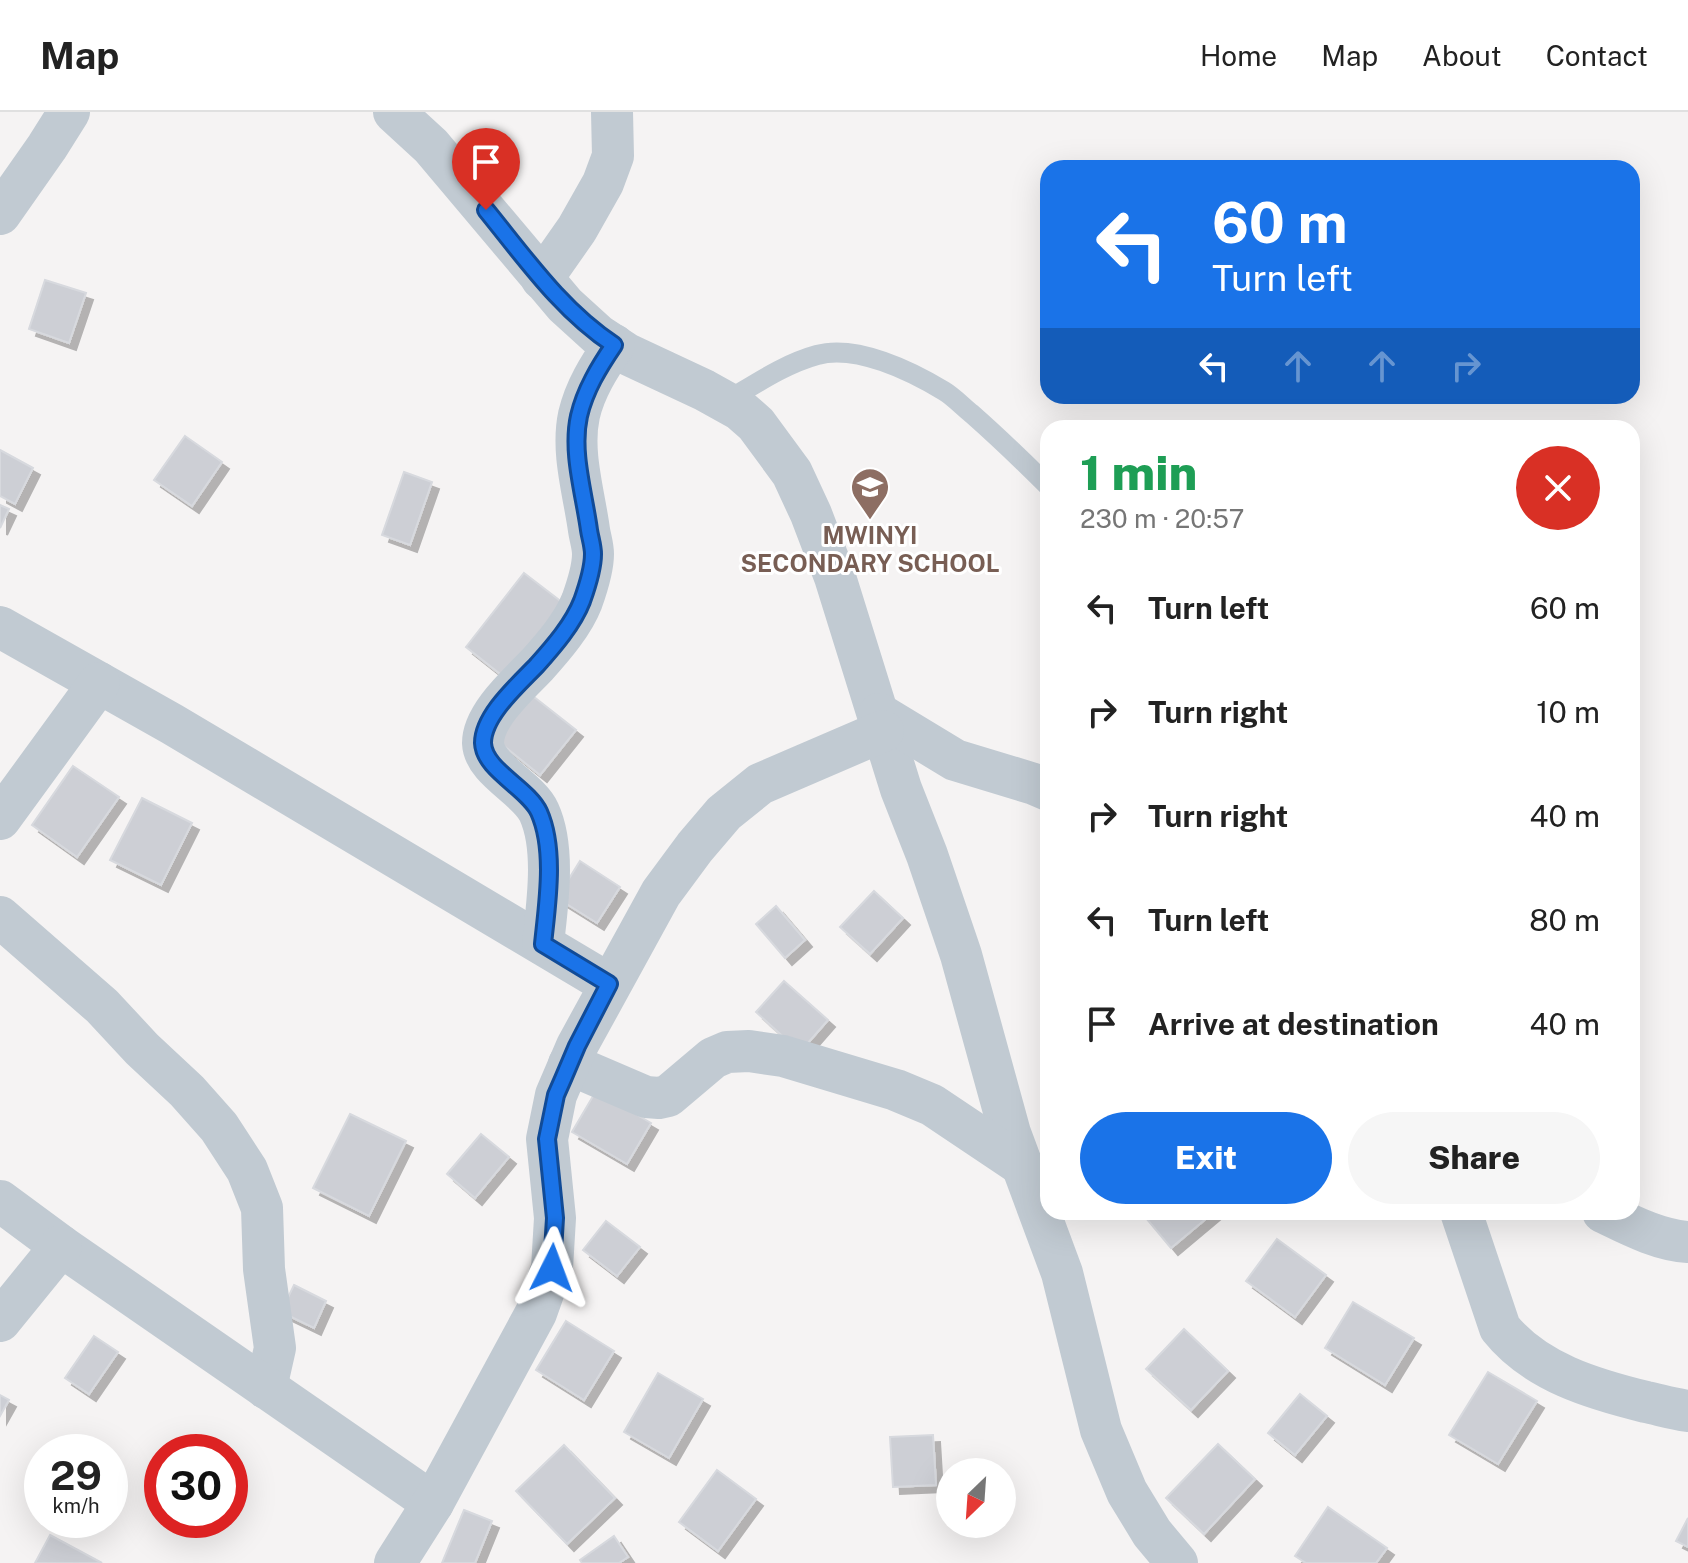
<!DOCTYPE html>
<meta charset="utf-8">
<style>
body{margin:0;font-family:"Public Sans",sans-serif;background:#f6f6f6;color:#222;height:100vh;display:flex;flex-direction:column;font-size:30px;white-space:nowrap}
*{box-sizing:border-box;margin:0}
p{font-size:26px;color:#767676}
.icon{flex:none;width:44px;height:44px;fill:none;stroke:currentColor;stroke-width:2;stroke-linecap:round;stroke-linejoin:round}
.map{position:relative;flex:1;overflow:hidden}
.sheet{position:absolute;left:1040px;top:308px;width:600px;height:800px;display:flex;flex-direction:column;background:#fff;border-radius:24px;box-shadow:0 8px 32px #0002}
.sheet>*{flex:none}
.banner{position:absolute;left:1040px;top:48px;width:600px;height:244px;border-radius:24px;box-shadow:0 8px 32px #0002;background:#1a73e8;color:#fff;overflow:hidden}
.needle{width:52px;rotate:205deg}
.tools{position:absolute;left:936px;top:1346px;display:grid;gap:16px}
.tools a{display:grid;place-items:center;width:80px;height:80px;border-radius:50%;background:#fff;box-shadow:0 8px 32px #0002;font-size:40px}
.speed{position:absolute;left:24px;top:1322px;display:flex;gap:16px;font-size:40px;font-weight:700;text-align:center}
.speed>*{display:grid;place-content:center;width:104px;height:104px;border-radius:50%;background:#fff;box-shadow:0 8px 32px #0002;line-height:1}
.speed small{font-size:20px;font-weight:400}
.speed .limit{border:12px solid #d22;background:#fff;color:#111}
.pin{position:absolute;display:grid;place-items:center;width:68px;height:68px;color:#fff;margin:-82px -34px;border-radius:50% 50% 50% 0;rotate:-45deg;box-shadow:0 0 8px #0007}
.pin .icon{rotate:45deg}
.me{position:absolute;width:88px;margin:-44px;rotate:3deg;stroke-linejoin:round;filter:drop-shadow(0 0 6px #0008)}
.turn{display:flex;align-items:center;gap:28px;height:168px;padding:0 40px;font-size:36px}
.turn .icon{width:104px;height:104px;stroke-width:2.5}
.turn b{display:block;font-size:56px;line-height:68px}
.lanes{display:flex;align-items:center;height:76px;padding:0 40px;background:#0003;justify-content:center;gap:40px;direction:ltr}
.lanes .off{opacity:.35}
.round{display:grid;place-items:center;flex:none;width:84px;height:84px;border-radius:42px;background:#f6f6f6}
.headline{display:flex;align-items:center;justify-content:space-between;height:136px;padding:0 40px}
h1{font-size:48px;font-weight:800;line-height:60px;color:#1e9e55}
.button{display:flex;gap:16px;margin-top:auto;padding:16px 40px}
.button a{flex:1;height:92px;border-radius:48px;background:#1a73e8;color:#fff;font-size:32px;font-weight:800;line-height:92px;text-align:center}
.button a+a{background:#f6f6f6;color:#222}
ul{padding:0;list-style:none}
li{display:flex;align-items:center;gap:24px;height:104px;padding:0 40px}
li div{flex:1}
li b{display:block;font-size:30px}
li em{font-style:normal}
header{display:flex;align-items:center;gap:48px;box-sizing:border-box;height:112px;padding:0 40px;background:#fff;border-bottom:2px solid #e0e0e0}
header strong{font-size:38px}
nav{display:flex;gap:44px;margin-inline-start:auto;font-size:28px}
.map>svg:first-child{display:block}
.building{fill:#cdcfd5;stroke:#d7d9de;stroke-width:2;filter:url(#shadow)}
.lines{fill:none;stroke-linecap:round;stroke-linejoin:round}
.lane{stroke:#c1cad2;stroke-width:20}
.street{stroke:#c1cad2;stroke-width:42}
.route-casing{stroke:#114b97;stroke-width:20}
.route{stroke:#1a73e8;stroke-width:14}
.labels{text-anchor:middle;stroke-width:6;stroke-linejoin:round;paint-order:stroke}
.education-label{font-size:24px;font-weight:bold;fill:#785e54;stroke:#fff}
</style>
<header>
<strong>Map</strong>
<nav><a>Home</a><a>Map</a><a>About</a><a>Contact</a></nav>
</header>
<div class="map">
<svg width="1688" height="1451" viewBox="0 0 1688 1451">
<defs>
<filter id="shadow"><feDropShadow dx="7" dy="7" stdDeviation="0" flood-color="#0004"/></filter>
</defs>
<rect width="100%" height="100%" fill="#f5f3f3"/>
<g class="building">
<polygon points="45,168 86,181 69,231 29,217"/>
<polygon points="185,324 222,350 192,394 154,368"/>
<polygon points="0,338 33,356 15,392 0,384"/>
<polygon points="404,360 432,370 410,433 382,423"/>
<polygon points="0,393 9,397 0,416"/>
<polygon points="524,461 563,491 504,565 466,535"/>
<polygon points="529,581 576,618 540,663 494,626"/>
<polygon points="73,654 119,685 77,745 32,713"/>
<polygon points="142,686 192,711 161,773 110,748"/>
<polygon points="580,749 620,775 597,811 557,786"/>
<polygon points="874,779 903,806 870,842 840,815"/>
<polygon points="776,794 805,828 785,846 756,812"/>
<polygon points="784,869 828,908 800,940 756,900"/>
<polygon points="596,979 651,1011 627,1052 572,1020"/>
<polygon points="350,1002 406,1029 369,1104 313,1076"/>
<polygon points="481,1022 509,1045 475,1086 447,1062"/>
<polygon points="1141,1100 1214,1100 1171,1136"/>
<polygon points="606,1109 640,1135 617,1164 583,1138"/>
<polygon points="1277,1127 1326,1163 1295,1205 1246,1169"/>
<polygon points="294,1173 326,1189 314,1216 281,1200"/>
<polygon points="1353,1190 1414,1226 1385,1273 1325,1236"/>
<polygon points="566,1209 614,1239 584,1288 536,1258"/>
<polygon points="1184,1217 1228,1259 1191,1298 1146,1257"/>
<polygon points="94,1224 118,1240 89,1282 65,1266"/>
<polygon points="1488,1260 1537,1289 1498,1352 1449,1323"/>
<polygon points="658,1261 703,1287 669,1346 624,1320"/>
<polygon points="1300,1282 1327,1304 1295,1343 1268,1321"/>
<polygon points="0,1283 9,1288 0,1304"/>
<polygon points="933,1323 936,1373 893,1375 890,1325"/>
<polygon points="1218,1332 1255,1367 1204,1422 1166,1386"/>
<polygon points="564,1333 615,1386 567,1432 516,1379"/>
<polygon points="717,1358 756,1387 718,1439 679,1410"/>
<polygon points="1328,1395 1387,1436 1376,1451 1306,1451 1295,1444"/>
<polygon points="464,1398 492,1409 475,1451 442,1451"/>
<polygon points="1688,1406 1688,1435 1676,1429"/>
<polygon points="50,1423 102,1451 35,1451"/>
<polygon points="614,1424 628,1445 619,1451 582,1451 580,1448"/>
</g>
<g class="lines">
<path class="lane" d="M725,290C754,273 784,252 817,243C856,232 911,259 944,279C954,285 963,295 972,302C998,325 1023,349 1048,374"/>
<g class="street">
<polyline points="394,0 431,34 565,193 598,223 627,242 704,278 740,298 756,312 792,361 811,402 835,465 901,677 927,743 961,843 1010,1021 1062,1161 1101,1318 1127,1380 1152,1421 1177,1451"/>
<polyline points="0,102 47,35 69,0"/>
<polyline points="542,167 577,117 603,71 613,44 612,0"/>
<polyline points="0,515 172,612 609,872"/>
<polyline points="879,602 955,648 1034,672 1048,678"/>
<polyline points="0,707 99,571"/>
<polyline points="0,805 102,894 142,937 187,979 219,1015 247,1058 262,1096 264,1157 275,1236 266,1276"/>
<path d="M543,832C547,794 556,737 539,700C528,676 484,658 483,631C483,603 519,572 537,553C554,534 573,512 582,489C587,475 593,456 593,442C593,434 590,425 589,418C584,381 571,340 579,303C585,277 599,255 614,233"/>
<polyline points="569,952 646,985 659,986 668,984 713,946 727,940 749,939 783,944 896,978 932,993 1023,1054"/>
<polyline points="0,1089 61,1134 433,1391"/>
<path d="M1461,1100L1500,1216C1535,1260 1593,1277 1646,1290C1660,1293 1674,1297 1688,1299"/>
<path d="M1603,1100C1630,1113 1658,1128 1688,1130"/>
<polyline points="0,1209 61,1134"/>
<polyline points="395,1451 433,1391 536,1201 552,1156 555,1106 547,1027 556,983 577,934 661,781 695,735 724,701 760,672 883,619"/>
</g>
</g>
<g class="lines">
<defs>
<path id="route" d="M486,98C525,146 562,199 614,233C599,255 585,278 579,304C571,340 584,381 589,418C590,425 593,434 593,442C593,456 587,475 582,489C573,512 554,534 537,553C519,572 483,603 483,631C484,658 528,676 539,700C556,738 547,793 543,832L609,872L577,934L563,967L556,983L547,1027L555,1106L552,1156"/>
</defs>
<use href="#route" class="route-casing"/>
<use href="#route" class="route"/>
</g>
<defs>
<symbol id="school-pin" viewBox="-11 -11 22 30"><path d="M0 17L-7.5 6A9.5 9.5 0 1 1 7.5 6Z" fill="#8d6e63" stroke="#fff"/><path d="M0-5L7-2L0 1L-7-2ZM-4 1L0 2.5L4 1V4Q0 6-4 4Z" fill="#fff"/></symbol>
</defs>
<g fill-rule="evenodd">
<use href="#school-pin" x="848" y="353" width="44" height="60"/>
</g>
<g class="labels">
<g class="education-label">
<text x="870" y="432">MWINYI<tspan x="870" dy="28">SECONDARY SCHOOL</tspan></text>
</g>
</g>
</svg>
<div class="tools">
<a><svg class="needle" viewBox="-14 -14 28 28"><path d="M0-13l5 13h-10z" fill="#e53935"/><path d="M0 13l5-13h-10z" fill="#767676"/></svg></a>
</div>
<div class="speed"><div>29<small>km/h</small></div><div class="limit">30</div></div>
<div class="pin" style="left:486px;top:98px;background:#d93025"><svg class="icon" aria-label="arrive" viewBox="0 0 24 24"><path d="M6 21V4h12l-3 4 3 4H6"/></svg></div>
<svg class="me" style="left:552px;top:1156px" viewBox="-20 -20 40 40"><path d="M0-17L14 15 0 8-14 15z" fill="#1a73e8" stroke="#fff" stroke-width="4"/></svg>
<div class="banner">
<div class="turn"><svg class="icon" aria-label="left" viewBox="0 0 24 24"><path d="M17 20v-9H6M10 6l-5 5 5 5"/></svg><div><b>60 m</b>Turn left</div></div>
<div class="lanes"><svg class="icon" aria-label="left" viewBox="0 0 24 24"><path d="M17 20v-9H6M10 6l-5 5 5 5"/></svg><svg class="icon off" aria-label="ahead" viewBox="0 0 24 24"><path d="M12 20V5M6 11l6-6 6 6"/></svg><svg class="icon off" aria-label="ahead" viewBox="0 0 24 24"><path d="M12 20V5M6 11l6-6 6 6"/></svg><svg class="icon off" aria-label="right" viewBox="0 0 24 24"><path d="M7 20v-9h11M14 6l5 5-5 5"/></svg></div>
</div>
<section class="sheet">
<div class="headline"><div><h1>1 min</h1><p>230 m · 20:57</p></div><a class="round" style="background:#d93025;color:#fff"><svg class="icon" aria-label="close" viewBox="0 0 24 24"><path d="M6 6l12 12M18 6L6 18"/></svg></a></div>
<ul>
<li><svg class="icon" aria-label="left" viewBox="0 0 24 24"><path d="M17 20v-9H6M10 6l-5 5 5 5"/></svg><div><b>Turn left</b></div><em>60 m</em></li>
<li><svg class="icon" aria-label="right" viewBox="0 0 24 24"><path d="M7 20v-9h11M14 6l5 5-5 5"/></svg><div><b>Turn right</b></div><em>10 m</em></li>
<li><svg class="icon" aria-label="right" viewBox="0 0 24 24"><path d="M7 20v-9h11M14 6l5 5-5 5"/></svg><div><b>Turn right</b></div><em>40 m</em></li>
<li><svg class="icon" aria-label="left" viewBox="0 0 24 24"><path d="M17 20v-9H6M10 6l-5 5 5 5"/></svg><div><b>Turn left</b></div><em>80 m</em></li>
<li><svg class="icon" aria-label="arrive" viewBox="0 0 24 24"><path d="M6 21V4h12l-3 4 3 4H6"/></svg><div><b>Arrive at destination</b></div><em>40 m</em></li>
</ul>
<div class="button"><a>Exit</a><a>Share</a></div>
</section>
</div>
